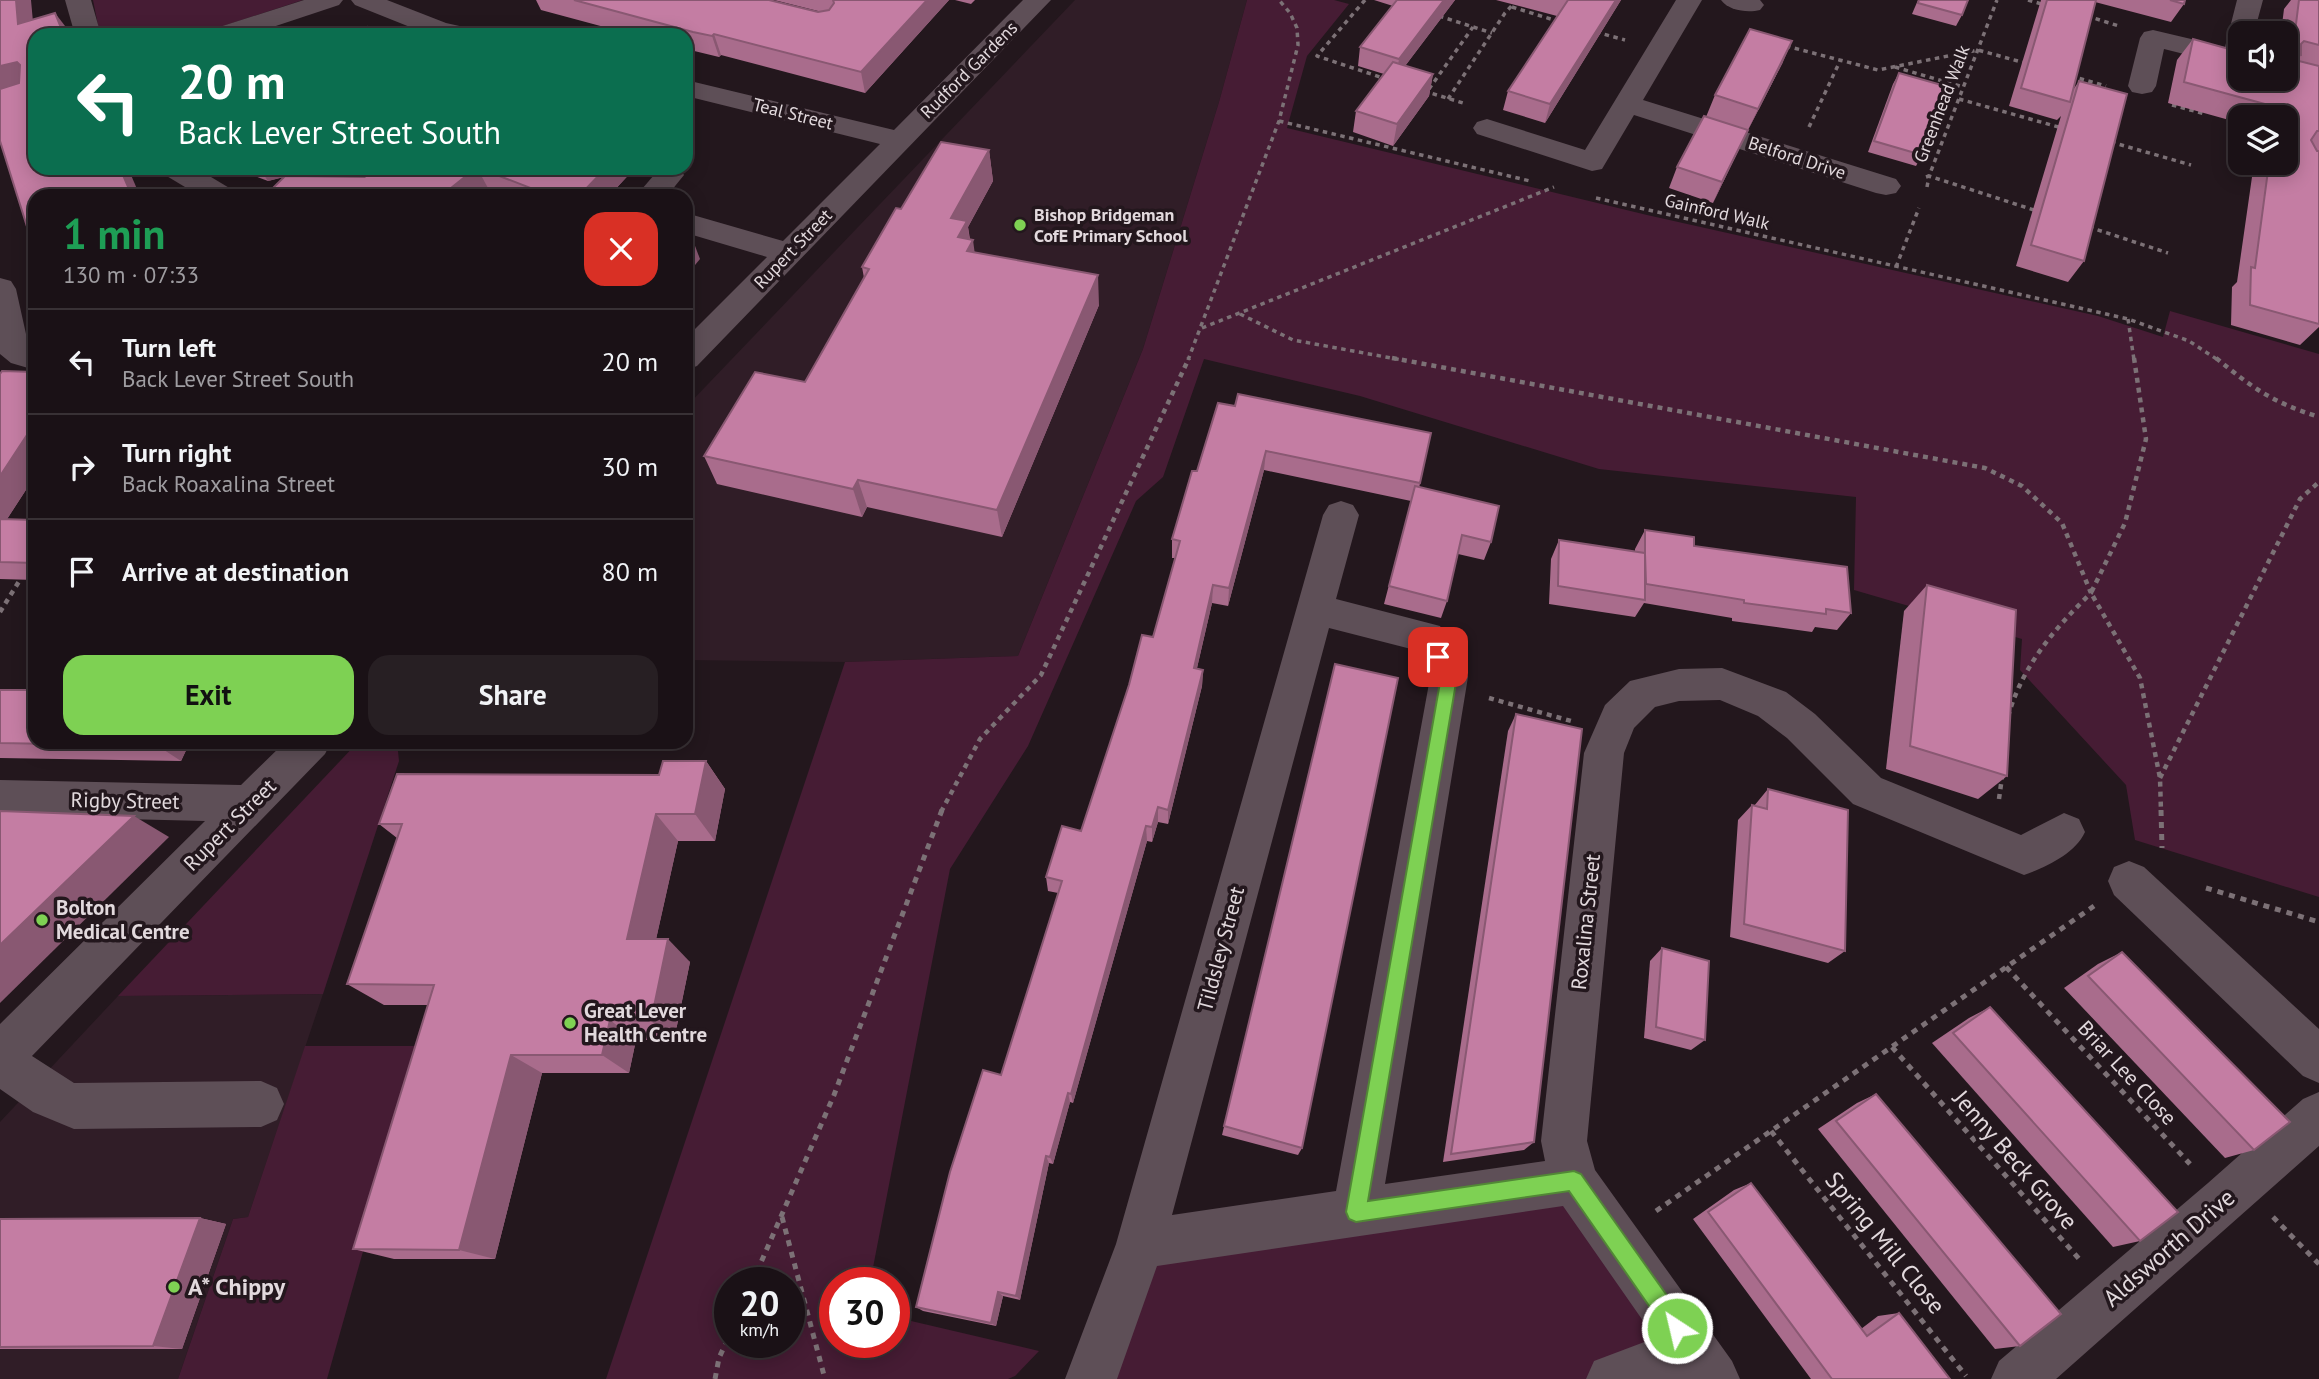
<!DOCTYPE html>
<meta charset="utf-8">
<style>
body{margin:0;font-family:"PT Sans",sans-serif;background:#271f23;color:#f1f3f6;height:100vh;display:flex;flex-direction:column;font-size:26px;white-space:nowrap}
*{box-sizing:border-box;margin:0}
p{font-size:23px;color:#9f9da1}
.icon{flex:none;width:38px;height:38px;fill:none;stroke:currentColor;stroke-width:2;stroke-linecap:round;stroke-linejoin:round}
.map{position:relative;flex:1;overflow:hidden}
.drawer{position:absolute;left:28px;top:189px;width:665px;height:560px;display:flex;flex-direction:column;background:#1a1116;border-radius:21px;box-shadow:0 4px 18px #0003,0 0 0 2px #383135}
.drawer>*{flex:none}
.guide{position:absolute;left:28px;top:28px;width:665px;height:147px;border-radius:21px;box-shadow:0 4px 18px #0003,0 0 0 2px #383135;background:#0b6e4f;color:#fff;overflow:hidden}
.controls{position:absolute;left:2228px;top:21px;display:grid;gap:14px}
.controls a{display:grid;place-items:center;width:70px;height:70px;border-radius:14px;background:#1a1116;box-shadow:0 4px 18px #0003,0 0 0 2px #383135;font-size:35px}
.speed{position:absolute;left:714px;top:1267px;display:flex;gap:14px;font-size:35px;font-weight:700;text-align:center}
.speed>*{display:grid;place-content:center;width:91px;height:91px;border-radius:50%;background:#1a1116;box-shadow:0 4px 18px #0003,0 0 0 2px #383135;line-height:1}
.speed small{font-size:18px;font-weight:400}
.speed .limit{border:10px solid #d22;background:#fff;color:#111}
.pin{position:absolute;display:grid;place-items:center;width:60px;height:60px;color:#fff;margin:-30px;border-radius:14px;box-shadow:0 4px 10px #0006}
.me{position:absolute;width:77px;margin:-38px;rotate:325deg;stroke-linejoin:round;filter:drop-shadow(0 0 5px #0008)}
.turn{display:flex;align-items:center;gap:24px;height:147px;padding:0 35px;font-size:32px}
.turn .icon{width:91px;height:91px;stroke-width:2.5}
.turn b{display:block;font-size:49px;line-height:60px}
.round{display:grid;place-items:center;flex:none;width:74px;height:74px;border-radius:21px;background:#271f23}
.headline{display:flex;align-items:center;justify-content:space-between;height:119px;padding:0 35px}
h1{font-size:42px;font-weight:700;line-height:52px;color:#1e9e55}
.primary-button{display:flex;gap:14px;margin-top:auto;padding:14px 35px}
.primary-button a{flex:1;height:80px;border-radius:21px;background:#7ed153;color:#111;font-size:28px;font-weight:700;line-height:80px;text-align:center}
.primary-button a+a{background:#271f23;color:#f1f3f6}
ul{padding:0;list-style:none}
li{display:flex;align-items:center;gap:21px;height:105px;padding:0 35px;border-top:2px solid #383135}
li div{flex:1}
li b{display:block;font-size:26px}
li em{font-style:normal}
.map>svg:first-child{display:block}
.built{fill:#301d27}
.green{fill:#461c34;fill-rule:evenodd}
.lines{fill:none;stroke-linecap:round;stroke-linejoin:round}
.path-far2{stroke:#7c7176;stroke-width:3.5;stroke-dasharray:4.5 4.5;stroke-linecap:butt}
.path-far1{stroke:#7c7176;stroke-width:4.5;stroke-dasharray:5 5;stroke-linecap:butt}
.path{stroke:#7c7176;stroke-width:5;stroke-dasharray:6 6;stroke-linecap:butt}
.minor{fill:#5e4f57;fill-rule:evenodd}
.wall{fill:#a96c8c;fill-rule:evenodd}
.shaded-wall{fill:#895872}
.building{fill:#c47da3;stroke:#895872;stroke-width:2}
.route{fill:#7ed153;stroke:#528836;stroke-width:2}
.poi-dot{fill:#7ed153;stroke:#23171d;stroke-width:2.5}
.labels{text-anchor:middle;stroke-width:7;stroke-linejoin:round;paint-order:stroke}
.far-street-label{font-size:18px;fill:#e2d9dd;stroke:#23171d}
.far-poi-label{font-size:18px;font-weight:bold;fill:#e2d9dd;stroke:#23171d;text-anchor:start}
.street-label{font-size:21px;fill:#e2d9dd;stroke:#23171d}
.poi-label{font-size:21px;font-weight:bold;fill:#e2d9dd;stroke:#23171d;text-anchor:start}
.near-street-label{font-size:24px;fill:#e2d9dd;stroke:#23171d}
.near-poi-label{font-size:24px;font-weight:bold;fill:#e2d9dd;stroke:#23171d;text-anchor:start}
</style>
<div class="map">
<svg width="2319" height="1379" viewBox="0 0 2319 1379">
<rect width="100%" height="100%" fill="#23171d"/>
<g class="built">
<polygon points="1075,0 1247,0 1219,102 1143,349 1018,656 845,662 686,660 686,407"/>
<polygon points="323,994 248,1217 233,1219 178,1379 0,1379 0,1122 118,996"/>
</g>
<g class="green">
<polygon points="93,0 303,0 195,35 100,35"/>
<path d="M1247,0H1334L1349,4L1307,56L1287,128L1647,215L2098,316L2163,337L2170,311L2319,354V897L2135,840L2126,785L2020,670L2022,639L1854,590L1856,497L1599,469L1360,396L1204,359L1163,477L1136,501L1028,746L950,869L870,1283H835V1342H894V1317L1039,1351L1015,1376L1008,1379H606L845,662L1018,656L1143,349L1219,102ZM730,1283H789V1342H730Z"/>
<polygon points="358,742 397,742 399,761 323,994 118,996"/>
<polygon points="305,1046 421,1046 327,1379 178,1379 233,1219 248,1217"/>
<polygon points="1574,1181 1693,1350 1610,1379 1091,1379 1140,1244"/>
</g>
<g class="lines">
<g class="path-far2">
<polyline points="1365,0 1317,56 1386,79"/>
<polyline points="2028,0 2045,5"/>
<polyline points="1512,7 1557,21"/>
<polyline points="1439,16 1492,33"/>
<polyline points="2087,16 2119,26"/>
<polyline points="1596,32 1625,40"/>
<polyline points="1786,46 1878,70 1978,50 2025,63"/>
<polyline points="1895,67 1963,87"/>
<polyline points="2071,76 2106,86"/>
<polyline points="1429,89 1473,27"/>
<polyline points="1424,91 1463,103"/>
<polyline points="1448,99 1505,13 1517,0"/>
<polyline points="1959,99 2062,128"/>
<polyline points="2172,105 2205,114"/>
<polyline points="1279,121 1530,181"/>
<polyline points="1809,127 1840,61"/>
<polyline points="2111,142 2191,165"/>
<polyline points="1926,177 1929,176 1997,0"/>
<polyline points="1927,187 1929,176 2037,211"/>
<polyline points="1596,198 2128,319 2189,341 2218,360"/>
<polyline points="2089,227 2168,253"/>
<polyline points="1896,267 1919,208"/>
<polyline points="1240,314 1293,340 1402,360"/>
<polyline points="2128,319 2134,360"/>
<polyline points="1202,328 1554,187"/>
<polyline points="1188,360 1279,121 1298,45 1297,28 1290,13 1279,0"/>
</g>
<g class="path-far1">
<path d="M1392,358L1985,468L2022,486L2062,523L2091,593C2055,628 2024,664 2009,713"/>
<polyline points="2134,358 2146,439 2125,523 2091,593 2140,678 2160,778 2161,812"/>
<path d="M2216,358C2254,389 2272,402 2319,417"/>
<polyline points="0,612 23,575"/>
<polyline points="1489,698 1571,721"/>
<polyline points="2160,778 2300,499 2319,482"/>
<polyline points="1999,799 2002,777"/>
<polyline points="941,812 980,739 1041,675 1189,358"/>
</g>
<g class="path">
<polyline points="2161,810 2162,848"/>
<polyline points="2206,888 2319,922"/>
<polyline points="2006,967 2190,1164"/>
<polyline points="1892,1047 2080,1260"/>
<polyline points="1771,1131 1966,1376"/>
<polyline points="1656,1211 2094,906"/>
<polyline points="782,1217 825,1379"/>
<polyline points="2273,1217 2319,1264"/>
<polyline points="752,1283 834,1095 942,810"/>
<polyline points="715,1379 719,1358 730,1334"/>
</g>
<g class="minor">
<polygon points="65,0 91,0 101,35 75,35"/>
<polygon points="304,0 343,0 339,5 249,35 209,35 213,29"/>
<polygon points="351,0 387,0 446,23 473,29 477,35 430,35 355,5"/>
<polygon points="1023,0 1051,0 697,366 686,370 686,338 767,257 686,233 686,213 783,241 880,144 686,96 686,80 894,130"/>
<polygon points="1676,0 1702,0 1643,100 1896,179 1901,186 1896,193 1886,195 1876,193 1634,115 1602,169 1592,171 1477,134 1473,128 1477,122 1487,119 1585,150"/>
<path d="M1721,0H1760L1764,5L1760,10C1748,13 1729,11 1721,0Z"/>
<polygon points="2237,0 2263,0 2254,33 2240,33 2240,61 2220,63 2164,49 2156,86 2152,92 2142,94 2132,92 2128,86 2140,38 2144,32 2153,30 2225,47"/>
<polygon points="161,168 196,168 231,189 236,196 200,196 165,175"/>
<polygon points="660,168 679,168 684,175 667,196 636,196"/>
<polygon points="0,278 11,281 16,289 28,343 35,346 35,370 11,363 0,354"/>
<path d="M1341,501L1353,505L1359,515L1336,599L1440,626L1468,677L1385,1184L1545,1161L1541,1141L1584,753L1605,705L1630,681L1679,669L1722,668L1786,692L1815,714L1881,778L2021,835L2064,813L2079,819L2085,832C2075,854 2046,867 2024,875L1853,804L1787,738L1758,716L1720,700L1679,701L1655,707L1634,728L1624,753L1587,1141L1595,1170L1732,1361L1740,1379H1586L1594,1361L1655,1338L1563,1206L1157,1266L1117,1379H1065L1116,1244L1323,515L1329,505ZM1329,628L1415,650L1430,678L1336,1191L1172,1215Z"/>
<polygon points="285,742 331,742 325,754 32,1056 74,1083 261,1081 277,1088 284,1104 277,1120 261,1127 74,1129 33,1112 0,1089 0,1024 205,821 0,816 0,780 241,785"/>
<polygon points="2129,861 2144,867 2319,1029 2319,1083 2303,1076 2114,895 2108,881 2114,867"/>
<polygon points="2319,1092 2319,1146 2056,1379 1991,1379 1999,1361 2208,1183 2303,1099"/>
</g>
</g>
<g class="wall">
<polygon points="536,0 769,0 818,12 822,12 774,0 949,0 865,93 721,55 719,57 686,49 686,35 634,35 541,10"/>
<polygon points="955,0 975,0 971,4"/>
<polygon points="1374,0 1455,0 1405,66 1433,74 1429,96 1393,146 1353,132 1356,111 1384,74 1358,66 1360,47 1393,6"/>
<polygon points="1496,0 1621,0 1545,123 1503,110 1508,91 1557,16"/>
<polygon points="1918,0 1968,0 1962,15 1956,26 1912,14"/>
<polygon points="2041,0 2185,0 2184,4 2171,22 2095,2 2073,90 2079,81 2084,261 2068,282 2016,266 2061,116 2057,120 2009,106"/>
<polygon points="2291,0 2319,0 2319,327 2300,345 2231,325 2232,287 2237,282 2254,163 2286,163 2286,117 2240,117 2240,123 2168,103 2177,60 2193,39 2286,79 2286,33 2281,33 2284,9"/>
<polygon points="1783,62 1748,130 1737,127 1748,130 1713,203 1669,188 1677,167 1706,117 1715,95"/>
<polygon points="1899,73 1922,155 1916,166 1868,152 1893,84"/>
<polygon points="989,150 993,181 968,227 970,239 974,252 1099,305 1002,537 867,507 862,517 717,484 704,456 805,382 864,278 862,267 901,209"/>
<path d="M234,168H635L609,196H508L488,188L479,196H265L284,177L268,181ZM303,172L340,177L288,176Z"/>
<polygon points="35,372 35,476 7,519 35,520 35,580 0,579 0,374"/>
<polygon points="1235,406 1431,433 1419,488 1491,542 1484,560 1458,554 1447,601 1441,618 1384,604 1411,501 1264,470 1228,606 1212,603 1197,668 1203,670 1202,686 1168,824 1158,822 1152,842 1147,841 1073,1103 1070,1102 1053,1164 1049,1163 1020,1300 1003,1296 996,1326 923,1311 916,1307 1001,1075 1058,893 1048,891 1046,877 1081,831 1153,637 1175,558 1172,558 1172,539 1197,471"/>
<polygon points="1645,530 1694,546 1851,613 1837,630 1815,627 1812,632 1732,621 1732,618 1644,603 1635,617 1549,604 1551,559 1559,540 1635,552 1635,549"/>
<polygon points="1927,585 2007,776 1978,799 1886,769 1904,611"/>
<polygon points="1335,664 1302,1148 1298,1155 1222,1135"/>
<polygon points="0,690 35,742 190,742 181,761 0,758"/>
<polygon points="1516,714 1534,1142 1524,1150 1443,1162 1508,731"/>
<polygon points="706,761 725,789 715,841 678,841 656,939 690,962 674,1040 636,1040 629,1073 542,1073 495,1259 394,1259 353,1249 428,1005 384,1005 347,984 397,838 379,824 659,775"/>
<polygon points="1768,789 1845,951 1828,963 1730,937 1738,820 1752,805 1754,806"/>
<polygon points="1662,948 1705,1040 1691,1050 1644,1038 1650,961"/>
<polygon points="2122,952 2254,1150 2225,1158 2064,988 2098,964"/>
<polygon points="1990,1007 2140,1241 2113,1247 1932,1043 1969,1018"/>
<polygon points="1876,1094 2020,1346 1995,1349 1818,1129 1857,1103"/>
<polygon points="1751,1183 1861,1329 1878,1316 1899,1313 1950,1379 1811,1379 1693,1219 1734,1190"/>
<polygon points="200,1218 226,1224 182,1349 0,1349 0,1219"/>
</g>
<g class="shaded-wall">
<polygon points="16,0 31,0 35,44 18,24"/>
<polygon points="927,0 949,0 865,93 861,72"/>
<polygon points="1444,0 1455,0 1396,78 1399,59"/>
<polygon points="1616,0 1621,0 1545,123 1550,104"/>
<polygon points="55,13 72,35 64,35"/>
<polygon points="714,34 721,55 719,57 712,36"/>
<polygon points="1792,41 1783,62 1748,130 1758,109"/>
<polygon points="17,62 34,83 0,90 0,66"/>
<polygon points="1433,74 1429,96 1393,146 1397,124"/>
<polygon points="1748,130 1738,151 1713,203 1722,182"/>
<polygon points="989,150 993,181 968,227 970,244 973,240 977,270 972,281 951,218"/>
<polygon points="120,168 128,168 140,196 132,196"/>
<polygon points="259,168 300,168 303,172 268,181"/>
<polygon points="476,168 477,168 488,188 479,196 441,196"/>
<polygon points="606,168 635,168 609,196 580,196 580,195"/>
<polygon points="692,238 700,259 686,276 686,246"/>
<polygon points="1098,275 1099,305 1002,537 997,510"/>
<polygon points="31,429 35,433 35,476 0,530 0,476"/>
<polygon points="1266,451 1264,470 1228,606 1229,588"/>
<polygon points="858,480 867,507 862,517 853,489"/>
<polygon points="1213,585 1212,603 1193,685 1194,668"/>
<polygon points="1203,670 1202,686 1168,824 1168,810"/>
<polygon points="160,742 190,742 181,761 158,746"/>
<polygon points="706,761 725,789 715,841 695,814"/>
<polygon points="1158,807 1158,822 1152,842 1152,827"/>
<polygon points="656,814 678,841 651,962 627,939"/>
<polygon points="134,816 169,837 0,1003 0,945"/>
<polygon points="1146,826 1147,841 1073,1103 1071,1094"/>
<polygon points="668,939 690,962 674,1040 651,1021"/>
<polygon points="610,1020 636,1040 629,1073 602,1055"/>
<polygon points="511,1055 542,1073 495,1259 459,1250"/>
<polygon points="1068,1093 1070,1102 1053,1164 1050,1157"/>
<polygon points="1046,1156 1049,1163 1020,1300 1016,1296"/>
<polygon points="200,1218 226,1224 182,1349 153,1346"/>
<polygon points="998,1292 1003,1296 996,1326 991,1323"/>
</g>
<g class="building">
<polygon points="0,0 16,0 18,24 55,13 64,35 35,35 35,168 120,168 132,196 35,196 35,252 0,141 0,89 19,83 20,65 17,62 0,66"/>
<polygon points="574,0 769,0 818,12 829,10 834,3 833,0 927,0 861,72 714,34 712,36 693,32"/>
<polygon points="1397,0 1444,0 1399,59 1360,47"/>
<polygon points="1568,0 1616,0 1550,104 1508,91"/>
<polygon points="1919,0 1968,0 1962,15 1918,3"/>
<polygon points="2047,0 2096,0 2070,102 2021,88"/>
<polygon points="2170,0 2185,0 2184,4"/>
<polygon points="2299,0 2319,0 2319,45 2304,41 2301,44 2301,55 2292,56"/>
<polygon points="368,27 389,35 357,35"/>
<polygon points="1750,29 1792,41 1758,109 1715,95"/>
<polygon points="2193,39 2240,52 2240,79 2286,79 2286,63 2291,65 2291,59 2319,66 2319,131 2317,131 2311,140 2317,151 2319,151 2319,324 2250,305 2251,267 2255,268 2269,163 2286,163 2286,117 2275,117 2276,107 2184,82"/>
<polygon points="1393,62 1433,74 1397,124 1356,111"/>
<polygon points="1899,73 1945,86 1922,155 1874,141"/>
<polygon points="2079,81 2127,94 2084,261 2031,245"/>
<polygon points="1704,116 1748,130 1722,182 1677,167"/>
<polygon points="941,142 989,150 951,218 967,221 958,237 973,240 967,251 1098,275 997,510 858,480 853,489 704,456 755,372 805,382 869,269 862,267 896,208 901,209"/>
<polygon points="358,168 476,168 441,196 265,196 285,176 364,177"/>
<polygon points="479,168 606,168 580,195 582,196 551,196"/>
<polygon points="686,236 692,238 686,246"/>
<polygon points="35,272 35,287 32,273"/>
<polygon points="2,371 35,372 35,430 31,429 0,476 0,374"/>
<polygon points="1238,394 1431,433 1420,483 1266,451 1229,588 1213,585 1194,668 1203,670 1168,810 1158,807 1152,827 1146,826 1071,1094 1068,1093 1050,1157 1046,1156 1016,1296 998,1292 991,1323 916,1307 950,1172 983,1070 1001,1075 1062,881 1046,877 1062,826 1081,831 1129,685 1142,635 1153,637 1180,541 1172,539 1192,471 1197,471 1218,403 1235,406"/>
<polygon points="1415,486 1499,506 1491,542 1462,535 1447,601 1389,586"/>
<polygon points="0,519 35,520 35,563 0,562"/>
<polygon points="1645,530 1694,537 1694,546 1847,567 1851,613 1826,609 1826,614 1744,603 1744,600 1646,584 1645,554 1645,600 1558,586 1559,540 1645,553"/>
<polygon points="1927,585 2016,610 2007,776 1910,746"/>
<polygon points="1335,664 1398,678 1302,1148 1224,1126"/>
<polygon points="0,690 35,690 35,742 160,742 158,746 0,743"/>
<polygon points="1516,714 1582,729 1534,1142 1451,1154"/>
<polygon points="663,761 706,761 695,814 656,814 627,939 668,939 651,1021 610,1020 602,1055 511,1055 459,1250 353,1249 434,985 347,984 402,824 379,824 397,774 659,775"/>
<polygon points="1768,789 1848,810 1845,951 1744,924 1752,805 1767,809"/>
<polygon points="0,811 134,816 0,945"/>
<polygon points="1662,948 1709,961 1705,1040 1656,1027"/>
<polygon points="2122,952 2290,1122 2254,1150 2088,976"/>
<polygon points="1990,1007 2178,1212 2140,1241 1953,1033"/>
<polygon points="1876,1094 2061,1314 2020,1346 1836,1121"/>
<polygon points="1751,1183 1867,1336 1899,1313 1950,1379 1832,1379 1708,1212"/>
<polygon points="200,1218 153,1346 0,1347 0,1219"/>
</g>
<polygon class="route" points="1438,650 1444,652 1457,677 1368,1201 1574,1171 1581,1174 1685,1321 1688,1328 1685,1336 1677,1339 1670,1336 1569,1191 1356,1222 1349,1219 1346,1212 1441,677 1430,657"/>
<g class="poi-dot">
<circle cx="1020" cy="225" r="7"/>
<circle cx="42" cy="920" r="7"/>
<circle cx="570" cy="1023" r="7"/>
<circle cx="174" cy="1287" r="7"/>
</g>
<g class="labels">
<g class="far-street-label">
<text transform="translate(969 70) rotate(-45)" y="6">Rudford Gardens</text>
<text transform="translate(1942 104) rotate(-69)" y="6">Greenhead Walk</text>
<text transform="translate(793 114) rotate(14)" y="6">Teal Street</text>
<text transform="translate(1797 158) rotate(18)" y="6">Belford Drive</text>
<text transform="translate(1717 212) rotate(13)" y="6">Gainford Walk</text>
<text transform="translate(793 249) rotate(-46)" y="6">Rupert Street</text>
</g>
<g class="far-poi-label">
<text x="1034" y="221">Bishop Bridgeman<tspan x="1034" dy="21">CofE Primary School</tspan></text>
</g>
<g class="street-label">
<text transform="translate(125 801) rotate(1)" y="7">Rigby Street</text>
<text transform="translate(230 825) rotate(-45)" y="7">Rupert Street</text>
<text transform="translate(1586 922) rotate(-84)" y="7">Roxalina Street</text>
<text transform="translate(1221 949) rotate(-75)" y="7">Tildsley Street</text>
<text transform="translate(2127 1073) rotate(47)" y="7">Briar Lee Close</text>
</g>
<g class="poi-label">
<text x="56" y="915">Bolton<tspan x="56" dy="24">Medical Centre</tspan></text>
<text x="584" y="1018">Great Lever<tspan x="584" dy="24">Health Centre</tspan></text>
</g>
<g class="near-street-label">
<text transform="translate(2015 1160) rotate(49)" y="8">Jenny Beck Grove</text>
<text transform="translate(1885 1243) rotate(51)" y="8">Spring Mill Close</text>
<text transform="translate(2169 1248) rotate(-41)" y="8">Aldsworth Drive</text>
</g>
<g class="near-poi-label">
<text x="188" y="1295">A* Chippy</text>
</g>
</g>
</svg>
<div class="controls">
<a><svg class="icon" aria-label="sound" viewBox="0 0 24 24"><path d="M4 9h4l5-4v14l-5-4H4zM17 9q2 3 0 6"/></svg></a>
<a><svg class="icon" aria-label="layers" viewBox="0 0 24 24"><path d="M12 4l9 5-9 5-9-5zM3 14l9 5 9-5"/></svg></a>
</div>
<div class="speed"><div>20<small>km/h</small></div><div class="limit">30</div></div>
<div class="pin" style="left:1438px;top:657px;background:#d93025"><svg class="icon" aria-label="arrive" viewBox="0 0 24 24"><path d="M6 21V4h12l-3 4 3 4H6"/></svg></div>
<svg class="me" style="left:1677px;top:1328px" viewBox="-20 -20 40 40"><circle r="17" fill="#7ed153" stroke="#fff" stroke-width="3"/><path d="M0-11L8 9 0 5-8 9z" fill="#fff"/></svg>
<div class="guide">
<div class="turn"><svg class="icon" aria-label="left" viewBox="0 0 24 24"><path d="M17 20v-9H6M10 6l-5 5 5 5"/></svg><div><b>20 m</b>Back Lever Street South</div></div>
</div>
<section class="drawer">
<div class="headline"><div><h1>1 min</h1><p>130 m · 07:33</p></div><a class="round" style="background:#d93025;color:#fff"><svg class="icon" aria-label="close" viewBox="0 0 24 24"><path d="M6 6l12 12M18 6L6 18"/></svg></a></div>
<ul>
<li><svg class="icon" aria-label="left" viewBox="0 0 24 24"><path d="M17 20v-9H6M10 6l-5 5 5 5"/></svg><div><b>Turn left</b><p>Back Lever Street South</p></div><em>20 m</em></li>
<li><svg class="icon" aria-label="right" viewBox="0 0 24 24"><path d="M7 20v-9h11M14 6l5 5-5 5"/></svg><div><b>Turn right</b><p>Back Roaxalina Street</p></div><em>30 m</em></li>
<li><svg class="icon" aria-label="arrive" viewBox="0 0 24 24"><path d="M6 21V4h12l-3 4 3 4H6"/></svg><div><b>Arrive at destination</b></div><em>80 m</em></li>
</ul>
<div class="primary-button"><a>Exit</a><a>Share</a></div>
</section>
</div>
